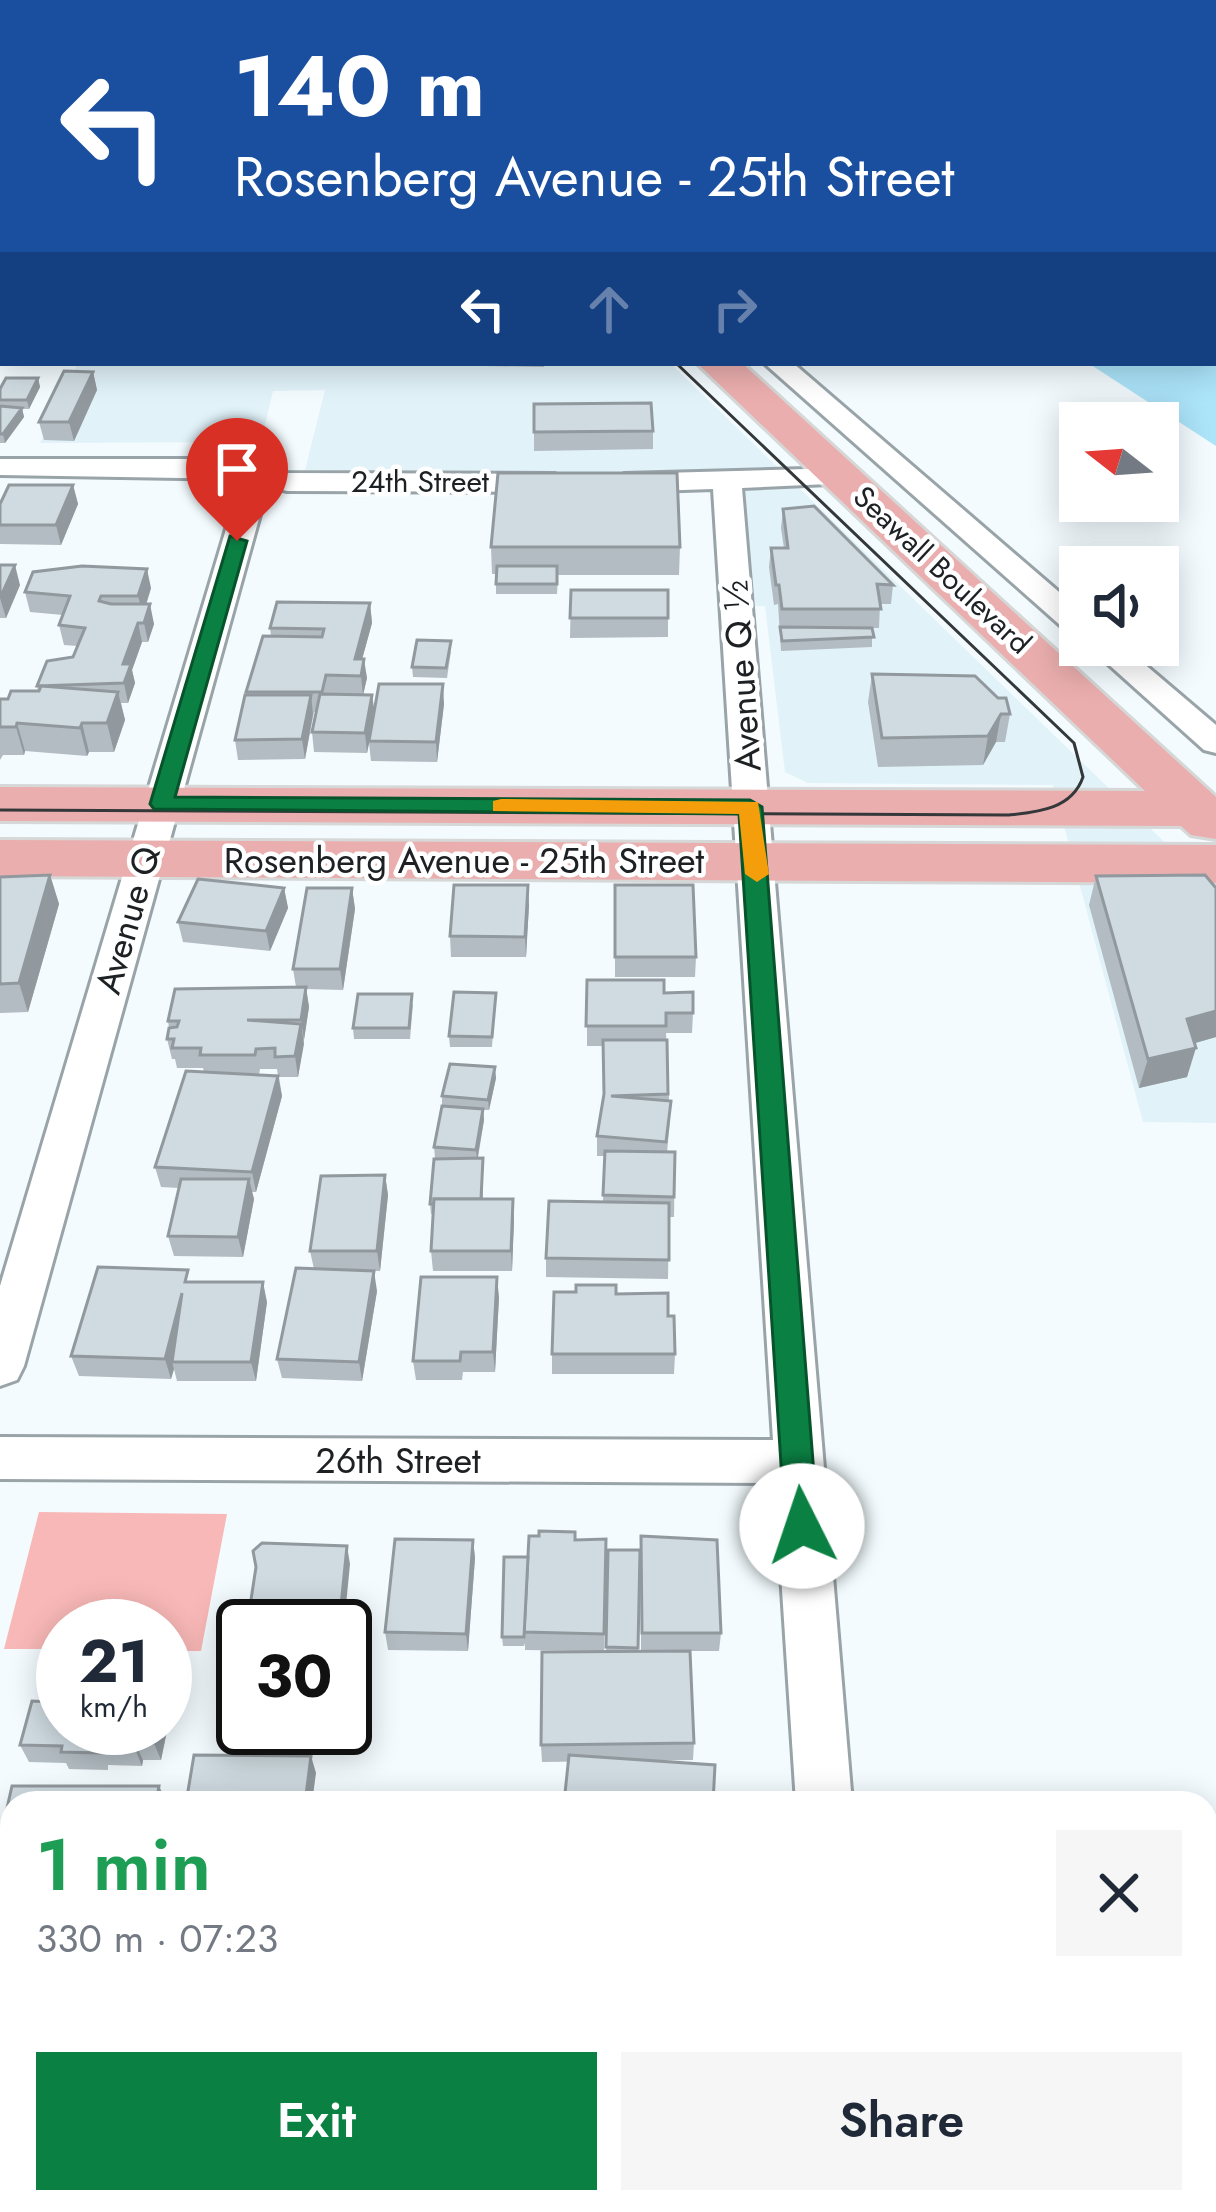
<!DOCTYPE html>
<meta charset="utf-8">
<style>
body{margin:0;font-family:Jost,sans-serif;background:#f6f6f7;color:#1f2937;height:100vh;display:flex;flex-direction:column;font-size:45px;white-space:nowrap}
*{box-sizing:border-box;margin:0}
p{font-size:39px;color:#747a83}
.icon{flex:none;width:66px;height:66px;fill:none;stroke:currentColor;stroke-width:2;stroke-linecap:round;stroke-linejoin:round}
.map{position:relative;flex:1;overflow:hidden}
.drawer{position:absolute;left:0px;top:1791px;width:1218px;height:423px;display:flex;flex-direction:column;background:#fff;border-radius:36px 36px 0 0;box-shadow:0 6px 30px #0003}
.drawer>*{flex:none}
.top-card{position:absolute;left:0px;top:0px;width:1218px;height:366px;box-shadow:0 6px 30px #0003;background:#1a4fa0;color:#fff;overflow:hidden}
.needle{width:78px;rotate:287deg}
.controls{position:absolute;left:1059px;top:402px;display:grid;gap:24px}
.controls a{display:grid;place-items:center;width:120px;height:120px;border-radius:0px;background:#fff;box-shadow:0 6px 30px #0003;font-size:60px}
.speed{position:absolute;left:36px;top:1599px;display:flex;gap:24px;font-size:60px;font-weight:700;text-align:center}
.speed>*{display:grid;place-content:center;width:156px;height:156px;border-radius:50%;background:#fff;box-shadow:0 6px 30px #0003;line-height:1}
.speed small{font-size:30px;font-weight:400}
.speed .limit{border:6px solid #111;border-radius:18px;background:#fff;color:#111}
.pin{position:absolute;display:grid;place-items:center;width:102px;height:102px;color:#fff;margin:-123px -51px;border-radius:50% 50% 50% 0;rotate:-45deg;box-shadow:0 0 12px #0007}
.pin .icon{rotate:45deg}
.me{position:absolute;width:132px;margin:-66px;rotate:356deg;stroke-linejoin:round;filter:drop-shadow(0 0 9px #0008)}
.turn{display:flex;align-items:center;gap:42px;height:252px;padding:0 36px;font-size:54px}
.turn .icon{width:156px;height:156px;stroke-width:2.5}
.turn b{display:block;font-size:84px;line-height:102px}
.lanes{display:flex;align-items:center;height:114px;padding:0 36px;background:#0003;justify-content:center;gap:60px;direction:ltr}
.lanes .off{opacity:.35}
.round{display:grid;place-items:center;flex:none;width:126px;height:126px;border-radius:0px;background:#f6f6f7}
.overview{display:flex;align-items:center;justify-content:space-between;height:204px;padding:0 36px}
h1{font-size:72px;font-weight:600;line-height:90px;color:#1e9e55}
.primary-button{display:flex;gap:24px;margin-top:auto;padding:24px 36px}
.primary-button a{flex:1;height:138px;border-radius:0px;background:#0b8043;color:#fff;font-size:48px;font-weight:600;line-height:138px;text-align:center}
.primary-button a+a{background:#f6f6f7;color:#1f2937}
.map>svg:first-child{display:block}
.built{fill:#e1f2f9}
.green{fill:#f8b8b7}
.water{fill:#ace4fa}
.lines{fill:none;stroke-linecap:round;stroke-linejoin:round}
.street-casing{stroke:#99a4a9;stroke-width:6}
.secondary-casing{stroke:#99a4a9;stroke-width:6}
.primary-casing{stroke:#d6d7d7;stroke-width:6}
.street{fill:#fff;fill-rule:evenodd}
.secondary{fill:#f5d6d6;fill-rule:evenodd}
.primary{fill:#ebaeae;fill-rule:evenodd}
.tram{stroke:#34383a;stroke-width:3}
.wall{fill:#b2bcc2;fill-rule:evenodd}
.shaded-wall{fill:#91999e}
.building{fill:#cfdbe1;stroke:#91999e;stroke-width:3}
.route{fill:#0b8043;stroke:#07532c;stroke-width:3}
.slow{fill:#f59e0b}
.labels{text-anchor:middle;stroke-width:9;stroke-linejoin:round;paint-order:stroke}
.far-street-label{font-size:30px;fill:#1d2123;stroke:#fff}
.street-label{font-size:36px;fill:#1d2123;stroke:#fff}
</style>
<div class="map">
<svg width="1216" height="2212" viewBox="0 0 1216 2212">
<rect width="100%" height="100%" fill="#f3fbfe"/>
<polygon class="built" points="78,363 670,363 1216,892 1216,1123 1143,1122 1053,785 808,783 785,772 765,606 754,606 742,476 305,470 325,390 273,391 261,442 40,443"/>
<polygon class="green" points="39,1512 227,1514 201,1651 165,1651 165,1626 63,1626 63,1649 4,1649"/>
<polygon class="water" points="538,0 1216,0 1216,446 1088,363 1215,363 1215,3"/>
<g class="lines">
<defs>
<g id="street">
<polygon points="348,0 367,0 369,3 350,3"/>
<rect x="0" y="79" width="3" height="12"/>
<polygon points="764,363 793,363 1080,610 1080,636 1069,633"/>
<polygon points="0,459 230,459 287,473 555,474 569,483 555,492 287,491 268,486 24,1366 17,1380 0,1386 0,1286 241,479 0,475"/>
<polygon points="841,468 851,471 855,477 851,483 742,488 852,1803 796,1803 775,1483 0,1479 0,1437 773,1440 713,489 624,492 610,483 624,474"/>
<polygon points="1087,645 1122,645 1216,725 1216,753 1204,750"/>
<polygon points="823,2202 889,2202 890,2212 824,2212"/>
</g>
<rect id="secondary" x="0" y="234" width="3" height="20"/>
<g id="primary">
<polygon points="299,0 328,0 330,3 301,3"/>
<polygon points="697,363 742,363 1216,797 1216,839 1191,835 1181,826 0,821 0,787 1145,791"/>
<polygon points="0,840 1216,845 1216,883 0,876"/>
</g>
</defs>
<use href="#street" class="street-casing"/>
<use href="#secondary" class="secondary-casing"/>
<use href="#primary" class="primary-casing"/>
<use href="#street" class="street"/>
<use href="#secondary" class="secondary"/>
<use href="#primary" class="primary"/>
<path class="tram" d="M0,810L1009,815C1038,812 1072,809 1083,777L1074,743L676,363"/>
</g>
<g class="wall">
<polygon points="0,0 53,0 51,3 3,3 3,72 0,72"/>
<polygon points="3,139 3,225 0,225 0,162 2,162 0,143"/>
<polygon points="3,271 3,330 0,330 0,276"/>
<polygon points="323,363 545,363 544,367"/>
<polygon points="93,372 97,390 74,441 44,440 39,422"/>
<polygon points="38,378 40,387 29,409 22,409 24,417 5,443 0,443 0,389"/>
<polygon points="653,431 653,449 534,451 534,432"/>
<polygon points="73,485 78,504 61,545 0,544 0,504"/>
<polygon points="783,509 893,585 891,604 880,604 879,628 872,628 872,647 781,651 778,604 774,605 769,567 771,548 784,548 781,528"/>
<polygon points="491,547 680,547 679,575 558,575 557,594 496,594 496,574 492,574"/>
<polygon points="0,565 20,585 6,618 0,618"/>
<polygon points="151,588 146,604 154,624 148,642 142,642 132,670 135,683 128,703 121,703 125,720 114,752 89,752 87,756 25,751 24,755 3,755 0,760 0,699 8,699 38,691 37,686 73,657 78,646 64,645 59,625 63,615 30,612 25,592"/>
<polygon points="571,590 668,618 668,637 570,638"/>
<polygon points="370,603 372,623 362,659 367,678 363,695 374,711 444,704 437,762 371,761 369,743 367,753 314,752 312,732 316,712 314,712 305,759 238,760 235,740 246,692 271,636 270,628"/>
<polygon points="451,651 447,678 413,677 412,667"/>
<polygon points="872,674 1010,714 1005,742 996,742 983,765 878,767 868,702"/>
<polygon points="50,875 59,904 28,1012 0,1013 0,877"/>
<polygon points="1096,876 1216,1037 1195,1043 1187,1077 1139,1088 1089,905"/>
<polygon points="615,885 696,957 695,977 615,977"/>
<polygon points="284,888 288,908 270,951 183,942 178,922"/>
<path d="M352,888L355,909L343,990L306,989L309,1007L298,1077H279L282,1096L256,1192H252L254,1199L243,1257L174,1256L168,1236L179,1188L161,1187L155,1167L204,1072L203,1068H177L175,1059H172L167,1039L169,1028L168,1021L296,987L293,969ZM260,1069H277L278,1076L259,1075Z"/>
<polygon points="529,905 526,957 451,957 450,936"/>
<polygon points="587,980 664,993 693,1013 692,1033 666,1033 670,1121 667,1152 675,1152 674,1217 669,1217 668,1279 546,1277 546,1258 603,1202 604,1156 597,1156 597,1136 604,1095 603,1046 587,1046"/>
<polygon points="496,993 492,1047 450,1047 449,1036"/>
<polygon points="413,1004 410,1039 354,1039 353,1028"/>
<polygon points="496,1078 489,1110 483,1110 484,1120 478,1158 483,1158 483,1199 514,1219 512,1271 433,1271 431,1251 433,1214 431,1214 430,1204 435,1158 434,1147 442,1106 442,1096"/>
<polygon points="385,1175 388,1195 380,1271 365,1271 377,1291 362,1381 282,1378 277,1359 314,1269 310,1251"/>
<polygon points="191,1282 267,1302 256,1381 177,1381 174,1369 171,1379 79,1376 71,1356"/>
<polygon points="499,1297 495,1372 463,1372 462,1380 416,1380 413,1361"/>
<polygon points="668,1316 675,1354 674,1374 552,1374 552,1354"/>
<polygon points="641,1536 721,1633 719,1651 690,1651 694,1743 693,1760 542,1762 541,1745 606,1652 608,1550 640,1550 638,1651 641,1650"/>
<polygon points="606,1539 604,1651 525,1650 525,1643 524,1646 503,1646 502,1637 528,1557 576,1540"/>
<polygon points="473,1540 475,1558 468,1651 388,1650 385,1632"/>
<polygon points="174,1644 181,1662 161,1760 143,1760 142,1766 108,1765 108,1770 69,1769 66,1763 29,1762 20,1745 53,1702"/>
<polygon points="12,1786 159,1786 166,1802 12,1803 12,1880 4,1880 0,1873 0,1839"/>
<rect x="0" y="1894" width="12" height="131"/>
<rect x="0" y="2027" width="12" height="142"/>
</g>
<g class="shaded-wall">
<polygon points="30,0 53,0 51,3 28,3"/>
<polygon points="93,372 97,390 74,441 69,422"/>
<polygon points="38,378 40,387 29,409 27,400"/>
<polygon points="22,408 24,417 5,443 3,434"/>
<polygon points="73,485 78,504 61,545 56,525"/>
<polygon points="15,565 20,585 6,618 0,598"/>
<polygon points="147,569 151,588 143,615 138,596"/>
<polygon points="370,603 372,623 357,678 355,659"/>
<polygon points="150,604 154,624 148,642 144,623"/>
<polygon points="138,623 142,642 132,670 135,683 128,703 124,683 123,664"/>
<polygon points="364,659 367,678 363,695 361,676"/>
<polygon points="443,684 444,704 437,762 436,742"/>
<polygon points="118,692 125,720 114,752 107,723"/>
<polygon points="311,695 313,714 305,759 302,739"/>
<polygon points="372,695 375,714 367,753 365,733"/>
<polygon points="1001,714 996,742 983,765 988,736"/>
<polygon points="17,723 25,751 24,755 16,727"/>
<polygon points="82,723 89,752 87,756 80,728"/>
<polygon points="50,875 59,904 28,1012 19,983"/>
<polygon points="528,885 529,905 526,957 525,937"/>
<polygon points="284,888 288,908 270,951 266,931"/>
<polygon points="352,888 355,909 343,990 340,969"/>
<polygon points="306,987 309,1007 304,1040 301,1020"/>
<polygon points="1216,1011 1216,1037 1178,1048 1187,1019"/>
<polygon points="301,1024 304,1044 298,1077 295,1056"/>
<polygon points="1196,1048 1187,1077 1139,1088 1148,1059"/>
<polygon points="495,1067 496,1078 489,1110 488,1100"/>
<polygon points="278,1076 282,1096 256,1192 252,1172"/>
<polygon points="483,1109 484,1120 477,1160 476,1150"/>
<polygon points="385,1175 388,1195 380,1271 377,1251"/>
<polygon points="249,1179 254,1199 243,1257 238,1237"/>
<polygon points="513,1199 514,1219 512,1271 511,1251"/>
<polygon points="374,1271 377,1291 362,1381 359,1362"/>
<polygon points="497,1277 499,1297 495,1372 493,1352"/>
<polygon points="263,1282 267,1302 256,1381 251,1362"/>
<polygon points="182,1293 172,1362 174,1369 171,1379 165,1359"/>
<polygon points="473,1540 475,1558 468,1651 466,1634"/>
<polygon points="347,1546 350,1564 344,1626 339,1626"/>
<polygon points="174,1644 181,1662 161,1760 154,1743 157,1728 165,1728 165,1689"/>
<polygon points="135,1743 143,1760 142,1766 135,1749"/>
<polygon points="311,1756 316,1773 312,1803 305,1803"/>
<polygon points="159,1786 166,1802 166,1803 156,1803"/>
</g>
<g class="building">
<polygon points="0,0 30,0 28,3 3,3 3,39 0,43"/>
<rect x="0" y="162" width="3" height="24"/>
<polygon points="3,271 3,305 0,305 0,276"/>
<polygon points="64,371 93,372 69,422 39,422"/>
<polygon points="6,378 38,378 27,400 0,400 0,389"/>
<polygon points="651,403 653,431 534,432 534,404"/>
<polygon points="0,406 22,408 3,434 0,434"/>
<polygon points="498,473 677,473 680,547 491,547"/>
<polygon points="9,485 73,485 56,525 0,525 0,504"/>
<polygon points="814,506 893,585 877,584 881,609 782,609 779,585 776,585 771,548 788,548 783,509"/>
<polygon points="0,565 15,565 0,598"/>
<polygon points="82,566 147,569 138,596 101,596 99,601 111,604 150,604 144,623 138,623 123,664 131,664 124,683 37,686 47,661 73,657 85,628 59,625 70,596 25,592 33,572"/>
<polygon points="497,566 557,566 557,584 496,584"/>
<polygon points="571,590 668,590 668,618 570,618"/>
<polygon points="277,602 370,603 355,659 364,659 361,676 326,675 322,692 246,692 263,636 322,637 324,629 270,628"/>
<polygon points="780,627 872,628 874,637 782,641"/>
<polygon points="417,640 451,641 446,668 412,667"/>
<polygon points="872,674 975,676 998,698 1006,698 1010,714 1001,714 988,736 882,738"/>
<polygon points="379,684 443,684 436,742 369,741"/>
<polygon points="41,686 118,692 107,723 82,723 80,728 17,723 16,727 0,727 0,699 8,699 11,691 39,691"/>
<polygon points="320,694 372,695 365,733 312,732"/>
<polygon points="245,695 311,695 302,739 235,740"/>
<polygon points="50,875 19,983 0,984 0,877"/>
<polygon points="1205,875 1216,888 1216,1011 1187,1019 1196,1048 1148,1059 1096,876"/>
<polygon points="198,879 284,888 266,931 178,922"/>
<polygon points="454,885 528,885 525,937 450,936"/>
<polygon points="615,885 693,885 696,957 615,957"/>
<polygon points="307,888 352,888 340,969 293,969"/>
<polygon points="587,980 664,980 664,993 693,992 693,1013 666,1013 666,1026 586,1026"/>
<polygon points="306,987 301,1020 247,1020 301,1024 295,1056 275,1057 275,1048 256,1049 255,1055 200,1055 201,1048 172,1048 174,1039 167,1039 169,1028 177,1027 179,1021 168,1021 175,989"/>
<polygon points="454,992 496,993 492,1037 449,1036"/>
<polygon points="358,994 412,994 409,1028 353,1028"/>
<polygon points="603,1040 667,1040 668,1094 611,1096 671,1101 666,1142 597,1136 604,1094"/>
<polygon points="450,1064 495,1067 488,1100 442,1096"/>
<polygon points="186,1071 278,1076 252,1172 155,1167"/>
<polygon points="442,1106 483,1109 476,1150 434,1147"/>
<polygon points="605,1151 675,1152 674,1197 603,1195"/>
<polygon points="483,1158 481,1199 434,1199 434,1204 430,1204 434,1159"/>
<polygon points="385,1175 377,1251 310,1251 321,1176"/>
<polygon points="181,1179 249,1179 238,1237 168,1236"/>
<polygon points="434,1199 513,1199 511,1251 431,1251"/>
<polygon points="549,1201 669,1203 669,1260 546,1258"/>
<polygon points="98,1267 188,1270 185,1282 263,1282 251,1362 172,1362 182,1293 165,1359 71,1356"/>
<polygon points="296,1268 374,1271 359,1362 277,1359"/>
<polygon points="421,1277 497,1277 493,1352 461,1352 460,1361 413,1361"/>
<polygon points="576,1285 616,1285 616,1294 668,1293 668,1316 674,1316 675,1354 552,1354 554,1292 576,1292"/>
<polygon points="539,1531 575,1532 575,1540 606,1539 604,1634 524,1632 529,1536 539,1536"/>
<polygon points="641,1536 717,1540 721,1633 642,1633"/>
<polygon points="395,1539 473,1540 466,1634 385,1632"/>
<polygon points="262,1543 347,1546 339,1626 247,1626 256,1567 253,1551"/>
<polygon points="608,1550 640,1550 638,1648 606,1647"/>
<polygon points="504,1557 528,1557 524,1637 502,1637"/>
<polygon points="165,1644 174,1644 165,1689"/>
<polygon points="690,1651 694,1743 541,1745 542,1652"/>
<polygon points="63,1660 63,1728 157,1728 154,1743 135,1743 135,1749 100,1748 100,1753 61,1752 62,1746 20,1745 32,1701 53,1702"/>
<polygon points="194,1755 311,1756 305,1803 186,1803"/>
<polygon points="569,1755 715,1765 713,1803 564,1803"/>
<polygon points="12,1786 159,1786 156,1803 12,1803 12,1864 0,1864 0,1839"/>
<rect x="0" y="1894" width="12" height="117"/>
<rect x="0" y="2027" width="12" height="130"/>
<polygon points="0,2200 12,2200 12,2202 117,2202 115,2212 0,2212"/>
<polygon points="339,2202 445,2202 444,2212 337,2212"/>
<polygon points="541,2202 746,2202 745,2212 541,2212"/>
</g>
<polygon class="route" points="230,536 247,541 175,797 750,800 762,807 818,1526 814,1536 802,1541 790,1536 785,1526 739,814 154,809 150,804"/>
<polygon class="slow" points="501,799 758,802 769,874 757,882 745,874 739,814 493,811 493,801"/>
<g class="labels">
<g class="far-street-label">
<text x="420" y="492">24th Street</text>
<text transform="translate(942 570) rotate(43)" y="10">Seawall Boulevard</text>
</g>
<g class="street-label">
<text transform="translate(741 676) rotate(-94)" y="13">Avenue Q ½</text>
<text x="464" y="873">Rosenberg Avenue - 25th Street</text>
<text transform="translate(127 920) rotate(-74)" y="13">Avenue Q</text>
<text x="398" y="1473">26th Street</text>
</g>
</g>
</svg>
<div class="controls">
<a><svg class="needle" viewBox="-14 -14 28 28"><path d="M0-13l5 13h-10z" fill="#e53935"/><path d="M0 13l5-13h-10z" fill="#747a83"/></svg></a>
<a><svg class="icon" aria-label="sound" viewBox="0 0 24 24"><path d="M4 9h4l5-4v14l-5-4H4zM17 9q2 3 0 6"/></svg></a>
</div>
<div class="speed"><div>21<small>km/h</small></div><div class="limit">30</div></div>
<div class="pin" style="left:237px;top:541px;background:#d93025"><svg class="icon" aria-label="arrive" viewBox="0 0 24 24"><path d="M6 21V4h12l-3 4 3 4H6"/></svg></div>
<svg class="me" style="left:802px;top:1526px" viewBox="-20 -20 40 40"><circle r="19" fill="#fff"/><path d="M0-13L10 11 0 6-10 11z" fill="#0b8043"/></svg>
<div class="top-card">
<div class="turn"><svg class="icon" aria-label="left" viewBox="0 0 24 24"><path d="M17 20v-9H6M10 6l-5 5 5 5"/></svg><div><b>140 m</b>Rosenberg Avenue - 25th Street</div></div>
<div class="lanes"><svg class="icon" aria-label="left" viewBox="0 0 24 24"><path d="M17 20v-9H6M10 6l-5 5 5 5"/></svg><svg class="icon off" aria-label="ahead" viewBox="0 0 24 24"><path d="M12 20V5M6 11l6-6 6 6"/></svg><svg class="icon off" aria-label="right" viewBox="0 0 24 24"><path d="M7 20v-9h11M14 6l5 5-5 5"/></svg></div>
</div>
<section class="drawer">
<div class="overview"><div><h1>1 min</h1><p>330 m · 07:23</p></div><a class="round"><svg class="icon" aria-label="close" viewBox="0 0 24 24"><path d="M6 6l12 12M18 6L6 18"/></svg></a></div>
<div class="primary-button"><a>Exit</a><a>Share</a></div>
</section>
</div>
